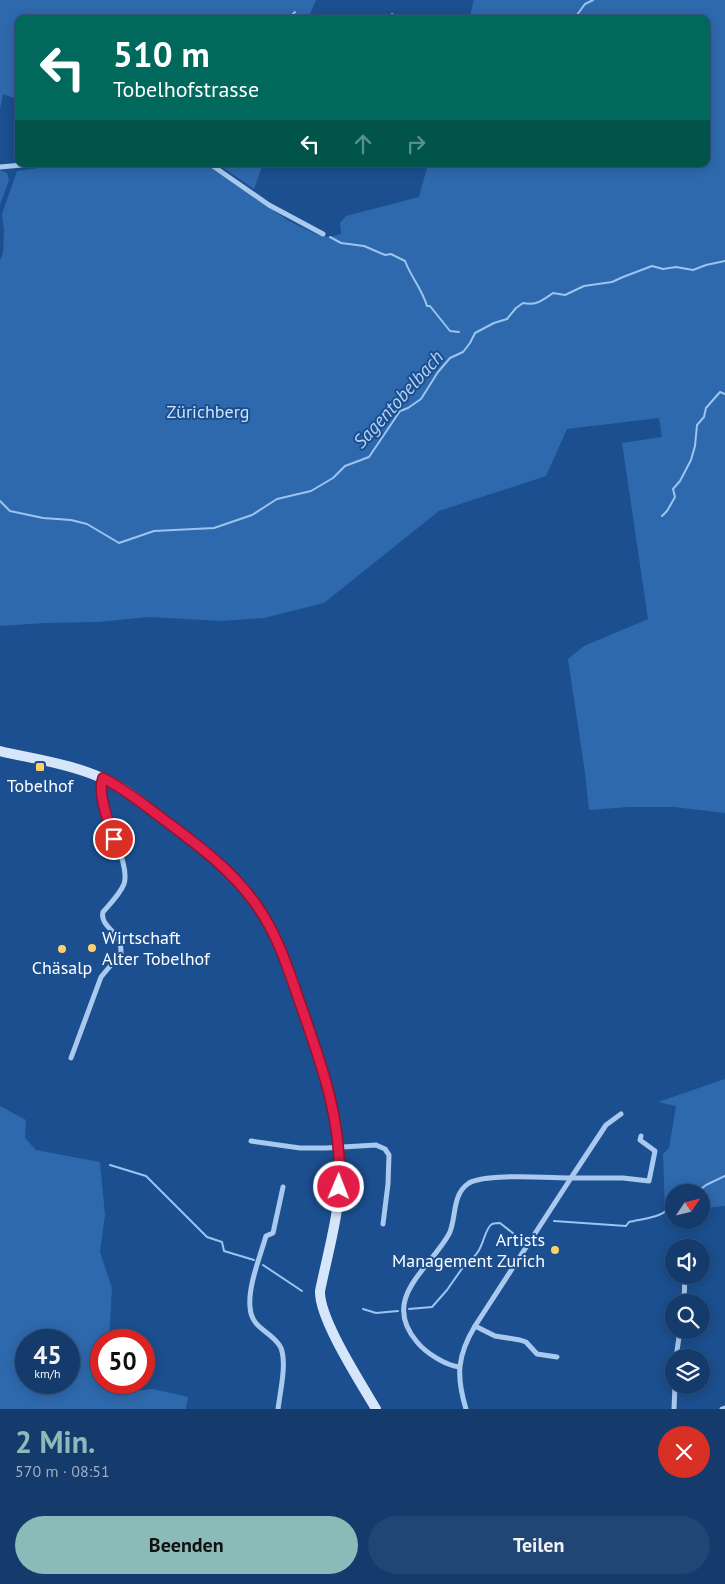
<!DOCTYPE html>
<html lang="de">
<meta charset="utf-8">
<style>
body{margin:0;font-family:"PT Sans",sans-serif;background:#214673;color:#f1f3f6;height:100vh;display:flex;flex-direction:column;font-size:19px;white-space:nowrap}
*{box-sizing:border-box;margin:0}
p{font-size:16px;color:#9dadc1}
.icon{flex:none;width:28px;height:28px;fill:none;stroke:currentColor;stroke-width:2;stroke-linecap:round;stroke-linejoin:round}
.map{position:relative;height:1409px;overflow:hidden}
.sheet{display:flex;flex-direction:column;background:#143b6b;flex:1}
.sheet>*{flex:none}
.top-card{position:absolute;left:15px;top:15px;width:695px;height:152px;border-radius:10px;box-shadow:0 2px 12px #0003,0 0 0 1px #33557e;background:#00695c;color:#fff;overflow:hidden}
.needle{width:32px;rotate:55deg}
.buttons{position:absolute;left:665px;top:1184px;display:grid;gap:10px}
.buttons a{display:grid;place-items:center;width:45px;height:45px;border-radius:50%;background:#143b6b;box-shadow:0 2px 12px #0003,0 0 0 1px #33557e;font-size:25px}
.speed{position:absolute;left:15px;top:1329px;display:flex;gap:10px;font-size:25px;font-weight:700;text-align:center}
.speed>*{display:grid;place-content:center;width:65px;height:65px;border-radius:50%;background:#143b6b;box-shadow:0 2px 12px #0003,0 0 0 1px #33557e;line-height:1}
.speed small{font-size:12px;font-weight:400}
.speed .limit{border:8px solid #d22;background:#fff;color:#111}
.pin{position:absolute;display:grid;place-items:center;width:42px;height:42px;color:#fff;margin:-21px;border:2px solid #fff;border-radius:50%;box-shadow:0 1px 5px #0007}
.me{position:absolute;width:55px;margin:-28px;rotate:1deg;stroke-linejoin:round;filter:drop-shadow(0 0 4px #0008)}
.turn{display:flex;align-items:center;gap:18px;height:105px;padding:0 15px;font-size:22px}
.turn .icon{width:65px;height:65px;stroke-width:2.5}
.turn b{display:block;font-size:35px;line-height:42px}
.lanes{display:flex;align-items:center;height:48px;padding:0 15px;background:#0003;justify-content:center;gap:25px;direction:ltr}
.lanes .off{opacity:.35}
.round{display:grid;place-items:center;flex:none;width:52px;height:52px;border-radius:26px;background:#214673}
.head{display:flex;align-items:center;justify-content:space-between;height:85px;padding:0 15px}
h1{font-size:30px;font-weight:700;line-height:38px;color:#8bbbb9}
.action{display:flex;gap:10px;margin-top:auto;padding:10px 15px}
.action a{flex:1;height:58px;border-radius:30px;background:#8bbbb9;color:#111;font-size:20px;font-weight:700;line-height:58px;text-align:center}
.action a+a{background:#214673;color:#f1f3f6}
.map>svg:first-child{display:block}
.green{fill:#2e69ad;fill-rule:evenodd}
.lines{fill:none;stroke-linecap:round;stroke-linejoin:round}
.stream{stroke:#9cc4f0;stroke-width:2}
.minor{stroke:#a9c9ee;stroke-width:5}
.secondary{stroke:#d6e6fa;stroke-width:10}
.route-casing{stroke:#92132f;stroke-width:12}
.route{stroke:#e11d48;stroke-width:9}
.poi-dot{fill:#ffd166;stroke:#1b4f8f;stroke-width:2}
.labels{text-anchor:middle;stroke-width:4;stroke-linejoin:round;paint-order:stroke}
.park-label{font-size:18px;fill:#cfe3fa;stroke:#1b4f8f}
.poi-label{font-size:18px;fill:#fff;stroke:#1b4f8f}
.water-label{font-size:19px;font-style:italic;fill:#b5d3f5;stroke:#1b4f8f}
</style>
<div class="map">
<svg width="725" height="1409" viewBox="0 0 725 1409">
<rect width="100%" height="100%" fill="#1b4f8f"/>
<g class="green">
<polygon points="0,0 316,0 308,19 19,19 19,100 3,94 0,109"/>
<polygon points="474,0 725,0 725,813 674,807 628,807 589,810 585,773 568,659 584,646 648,619 622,443 662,437 659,418 567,429 546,476 439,511 324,603 264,618 221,621 149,617 98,622 45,623 0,626 0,260 3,253 4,231 2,214 17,171 66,164 205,164 289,221 318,235 329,237 341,234 340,223 346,216 419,197 428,164 706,164 706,19 469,19"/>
<polygon points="218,164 263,164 254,189"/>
<polygon points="0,170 7,173 9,180 0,205"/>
<polygon points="725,1079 725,1206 703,1208 701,1218 701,1192 674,1192 674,1213 665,1211 663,1154 669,1148 676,1106 658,1102"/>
<path d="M0,1106L26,1120L25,1138L36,1150L100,1162L105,1215L100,1252L112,1288L109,1340H101V1382L116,1383L117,1393L153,1389L188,1397L186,1409H0ZM26,1340H69V1382H26Z"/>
</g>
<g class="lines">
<g class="stream">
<polyline points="392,14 399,19"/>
<polyline points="288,19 295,12"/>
<polyline points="574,19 585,4 593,0"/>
<path d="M330,237L341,243L364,246L385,255L391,254L405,261C411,277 422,289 427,306H430L450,331L459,332"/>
<path d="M0,501L10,511L43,518L71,520L87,524L119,543L154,531L214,528L252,515L277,499L311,491L333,478L345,466L369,457L400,411L408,408L421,399L438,372L450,358L463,352L470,343L475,333L494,323L507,319L516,308L523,303C536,306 543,300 553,293L565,295L584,286L612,282L623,277L652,266L663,269L676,267L693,270L706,265L725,261"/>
<polyline points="662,516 667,511 675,497 673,489 680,481 691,460 695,446 697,425 704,417 706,408 720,392 725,394"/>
<polyline points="110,1165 146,1176 207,1237 222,1242 224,1251 254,1260"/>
<polyline points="697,1192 706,1185 725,1176"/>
<path d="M554,1221L626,1226L629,1222C641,1219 660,1218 668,1209C671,1207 672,1202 674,1199"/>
<polyline points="263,1265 302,1291"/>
<polyline points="363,1309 376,1313 398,1311"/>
<path d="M409,1309L432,1307L447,1290L468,1260C484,1255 483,1229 492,1224C495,1223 498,1223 500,1223L519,1238L521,1242H524"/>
</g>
<g class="minor">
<polyline points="210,164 269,205 323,234"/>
<polyline points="0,167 33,164"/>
<path d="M71,1058L101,977L121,953C121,949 121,944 119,940C114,930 100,924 103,912C110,904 120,894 124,884C132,860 93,805 103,779"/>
<polyline points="251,1141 300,1148 326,1148 376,1145 385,1149 389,1155 388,1184 383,1224"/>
<polyline points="684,1302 685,1275"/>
<polyline points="475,1326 495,1336 520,1340 526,1342 537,1354 557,1357"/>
<polyline points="676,1358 680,1330"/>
<path d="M459,1367C445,1365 426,1353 417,1342C380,1298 429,1270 449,1234C457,1218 451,1195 469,1183C486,1173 549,1178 571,1178L606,1125L621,1114"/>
<path d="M278,1409C280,1392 287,1364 281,1348C273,1331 251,1330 250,1307C248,1286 260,1257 266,1236L273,1233L283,1187"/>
<path d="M466,1409C456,1376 457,1356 475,1326L571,1178H623L649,1181L655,1151L640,1140L641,1136"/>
<polyline points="674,1409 675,1385"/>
<polyline points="722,1409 725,1408"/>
</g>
<path class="secondary" d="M0,751C34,759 71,764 102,778C124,787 143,803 162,818C196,844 231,869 256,904C277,934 288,969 300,1004C319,1058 339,1113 340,1172C340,1212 328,1252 320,1291C319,1319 361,1383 376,1409"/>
</g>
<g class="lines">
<defs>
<path id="route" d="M114,839C109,824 97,793 103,778C125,789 143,804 163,819C196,844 230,868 255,903C277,933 288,968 300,1003C321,1063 343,1122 339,1187"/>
</defs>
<use href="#route" class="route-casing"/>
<use href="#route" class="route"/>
</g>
<g class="poi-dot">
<rect x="35" y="762" width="10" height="10" rx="2.5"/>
<circle cx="92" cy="948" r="5"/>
<circle cx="62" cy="949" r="5"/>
<circle cx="555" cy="1250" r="5"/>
</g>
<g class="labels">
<g class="park-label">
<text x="208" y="418">Zürichberg</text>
</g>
<g class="poi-label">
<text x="40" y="792">Tobelhof</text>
<text x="102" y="944" text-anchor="start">Wirtschaft<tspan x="102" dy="21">Alter Tobelhof</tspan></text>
<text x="62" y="974">Chäsalp</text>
<text x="545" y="1246" text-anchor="end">Artists<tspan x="545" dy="21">Management Zurich</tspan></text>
</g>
<g class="water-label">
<text transform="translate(398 399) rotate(-48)" y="7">Sagentobelbach</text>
</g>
</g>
</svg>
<div class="buttons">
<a><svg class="needle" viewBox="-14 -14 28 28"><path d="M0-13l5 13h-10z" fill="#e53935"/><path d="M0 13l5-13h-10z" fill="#9dadc1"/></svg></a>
<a><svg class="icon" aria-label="sound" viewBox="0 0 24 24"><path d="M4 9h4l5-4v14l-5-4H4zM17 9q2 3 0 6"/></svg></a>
<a><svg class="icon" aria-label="search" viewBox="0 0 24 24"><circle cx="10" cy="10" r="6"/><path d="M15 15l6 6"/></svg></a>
<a><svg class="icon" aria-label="layers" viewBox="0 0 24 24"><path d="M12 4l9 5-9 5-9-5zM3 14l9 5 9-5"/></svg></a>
</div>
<div class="speed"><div>45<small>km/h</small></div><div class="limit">50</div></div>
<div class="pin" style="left:114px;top:839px;background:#d93025"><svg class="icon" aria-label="arrive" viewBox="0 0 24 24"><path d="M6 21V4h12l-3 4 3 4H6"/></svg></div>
<svg class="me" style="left:339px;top:1187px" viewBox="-20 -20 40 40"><circle r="17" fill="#e11d48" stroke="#fff" stroke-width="3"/><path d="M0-11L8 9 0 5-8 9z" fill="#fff"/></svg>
<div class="top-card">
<div class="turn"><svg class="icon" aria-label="left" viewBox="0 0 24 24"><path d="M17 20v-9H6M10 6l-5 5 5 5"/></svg><div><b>510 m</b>Tobelhofstrasse</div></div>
<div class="lanes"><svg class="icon" aria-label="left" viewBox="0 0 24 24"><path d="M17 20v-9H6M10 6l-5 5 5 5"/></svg><svg class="icon off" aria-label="ahead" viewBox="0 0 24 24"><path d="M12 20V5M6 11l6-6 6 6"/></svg><svg class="icon off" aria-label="right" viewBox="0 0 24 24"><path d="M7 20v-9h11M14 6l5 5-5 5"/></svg></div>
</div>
</div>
<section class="sheet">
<div class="head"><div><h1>2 Min.</h1><p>570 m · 08:51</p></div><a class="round" style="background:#d93025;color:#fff"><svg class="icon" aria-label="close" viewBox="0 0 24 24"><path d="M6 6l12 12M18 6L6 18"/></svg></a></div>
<div class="action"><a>Beenden</a><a>Teilen</a></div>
</section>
